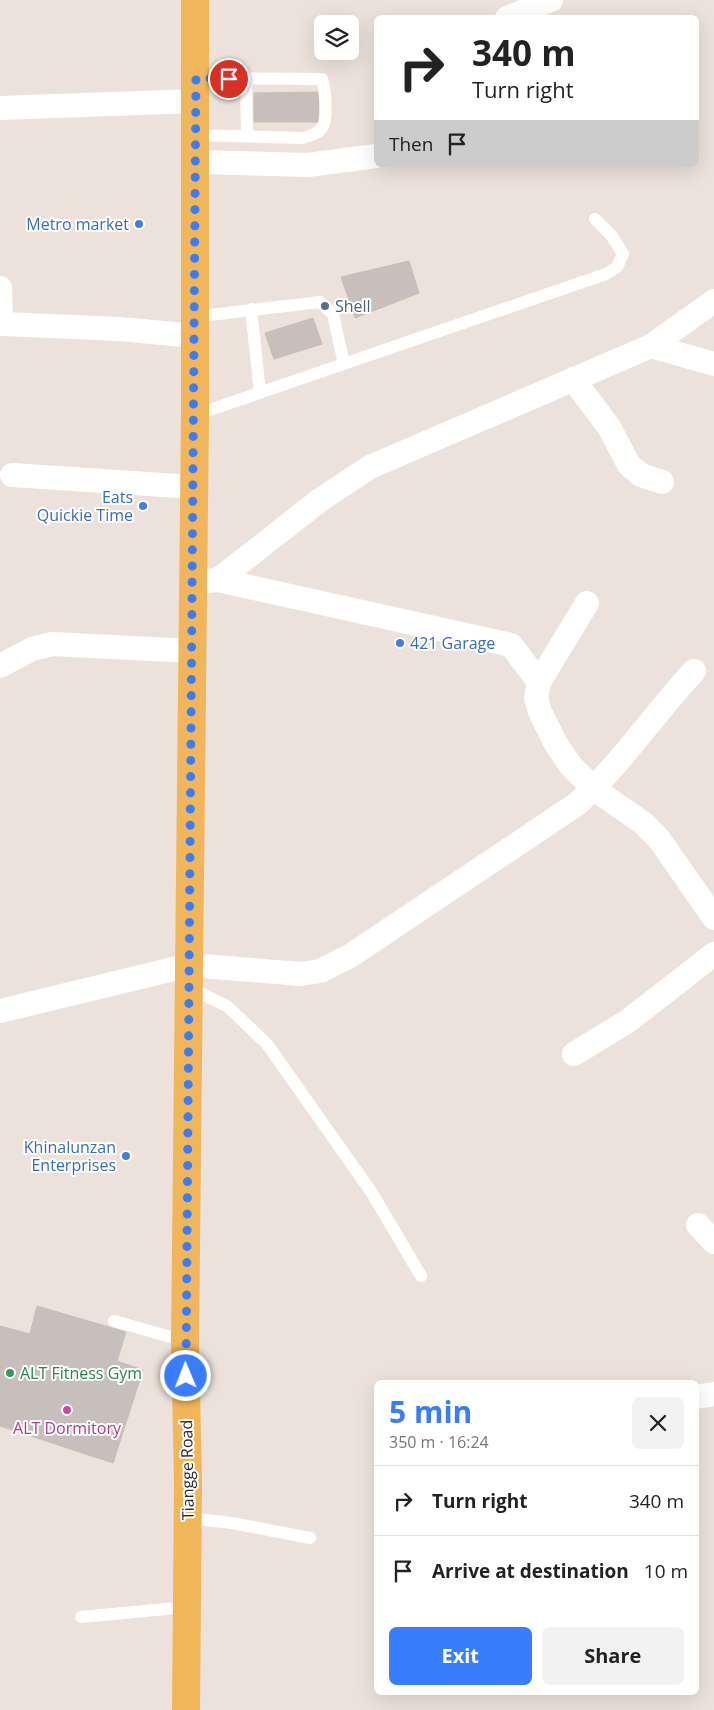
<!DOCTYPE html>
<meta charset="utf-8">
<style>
body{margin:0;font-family:"Open Sans",sans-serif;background:#f2f2f2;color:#222;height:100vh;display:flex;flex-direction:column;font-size:19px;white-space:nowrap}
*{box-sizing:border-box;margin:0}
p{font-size:16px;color:#767676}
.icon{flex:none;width:28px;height:28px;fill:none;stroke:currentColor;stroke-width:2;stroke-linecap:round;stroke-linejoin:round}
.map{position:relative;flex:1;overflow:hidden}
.drawer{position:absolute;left:374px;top:1380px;width:325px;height:315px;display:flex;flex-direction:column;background:#fff;border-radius:8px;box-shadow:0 5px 20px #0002}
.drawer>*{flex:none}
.hud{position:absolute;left:374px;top:15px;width:325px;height:152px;border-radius:8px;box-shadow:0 5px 20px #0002;background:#fff;color:#222;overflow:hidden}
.buttons{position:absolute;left:314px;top:15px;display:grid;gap:10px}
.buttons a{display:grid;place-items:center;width:45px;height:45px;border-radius:8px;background:#fff;box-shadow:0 5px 20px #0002;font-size:25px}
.pin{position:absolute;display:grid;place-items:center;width:42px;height:42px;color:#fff;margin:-21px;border:2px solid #fff;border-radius:50%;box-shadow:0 1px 5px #0007}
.me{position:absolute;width:55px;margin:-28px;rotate:359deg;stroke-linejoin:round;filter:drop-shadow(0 0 4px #0008)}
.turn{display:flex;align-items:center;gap:18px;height:105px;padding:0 15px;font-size:22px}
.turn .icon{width:65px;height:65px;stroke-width:2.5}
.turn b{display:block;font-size:35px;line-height:42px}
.then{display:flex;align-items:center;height:48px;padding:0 15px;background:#0003;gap:10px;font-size:19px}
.round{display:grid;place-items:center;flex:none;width:52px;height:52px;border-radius:8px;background:#f2f2f2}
.summary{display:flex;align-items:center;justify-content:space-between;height:85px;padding:0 15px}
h1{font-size:30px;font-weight:700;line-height:38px;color:#387dfc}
.action{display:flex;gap:10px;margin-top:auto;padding:10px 15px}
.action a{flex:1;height:58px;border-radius:8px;background:#387dfc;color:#fff;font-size:20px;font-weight:700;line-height:58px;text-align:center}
.action a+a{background:#f2f2f2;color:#222}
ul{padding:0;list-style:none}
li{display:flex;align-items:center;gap:15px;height:70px;padding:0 15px;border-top:1px solid #e0e0e0}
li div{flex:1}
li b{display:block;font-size:19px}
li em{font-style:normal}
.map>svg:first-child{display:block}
.building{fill:#c7bfbb;stroke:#c7beb5}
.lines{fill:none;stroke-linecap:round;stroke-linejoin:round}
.lane{stroke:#fff;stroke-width:12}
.street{stroke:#fff;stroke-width:24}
.primary{stroke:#f2b65a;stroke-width:28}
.route{stroke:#387dfc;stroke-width:9;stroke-dasharray:0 16.2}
.shop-dot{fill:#3f7fe0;stroke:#fff;stroke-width:2}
.service-dot{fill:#5c6f8a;stroke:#fff;stroke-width:2}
.leisure-dot{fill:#2e9e5b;stroke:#fff;stroke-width:2}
.hotel-dot{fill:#d1479c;stroke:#fff;stroke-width:2}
.labels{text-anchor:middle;stroke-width:4;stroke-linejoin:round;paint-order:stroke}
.shop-label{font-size:16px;fill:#366cbe;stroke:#fff;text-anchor:end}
.service-label{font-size:16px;fill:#4e5e75;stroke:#fff;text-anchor:start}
.leisure-label{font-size:16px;fill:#27864d;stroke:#fff;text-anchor:start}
.hotel-label{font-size:16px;fill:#b23c85;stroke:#fff}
.street-label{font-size:16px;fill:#2a2a2a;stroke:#fff}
</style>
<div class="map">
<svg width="714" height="1710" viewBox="0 0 714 1710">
<rect width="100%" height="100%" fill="#ece2db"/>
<g class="building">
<polygon points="319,92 318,122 254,122 254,93"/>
<polygon points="409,261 419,293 355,318 341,277"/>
<polygon points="313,318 322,344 274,359 265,333"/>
<polygon points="37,1306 126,1332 117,1361 143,1370 113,1463 0,1426 0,1326 30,1334"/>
</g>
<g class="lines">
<g class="lane">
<polyline points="246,79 247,135"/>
<path d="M194,135L303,138C311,135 319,134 323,126C328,118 325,88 322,79L196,78"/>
<polyline points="251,309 260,393"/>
<polyline points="193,317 320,302 333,314 344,364"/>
<polyline points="195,415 606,274 617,267 623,254 611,235 595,219"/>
<polyline points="190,988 227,1006 267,1044 372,1193 421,1276"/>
<polyline points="114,1321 185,1341"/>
<polyline points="188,1518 232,1523 310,1538"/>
<polyline points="81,1617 187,1607"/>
</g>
<g class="street">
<polyline points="507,18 551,0"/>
<polyline points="0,108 195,101"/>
<polyline points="195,162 308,165 376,156"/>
<polyline points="0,288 1,318 4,324 120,329 195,336"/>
<polyline points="651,346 714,364"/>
<polyline points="573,379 609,427 629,465 641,475 662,482"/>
<polyline points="12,475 194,487"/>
<polyline points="218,580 320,500 370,467 651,346 714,301"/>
<polyline points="206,581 218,580 511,645 539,682"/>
<polyline points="587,603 539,682 536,698 540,712 556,744 571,766 594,789 643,823 659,839 714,918"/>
<polyline points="0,666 32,649 52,644 192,651"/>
<path d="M0,1011L190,965L301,974L320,971L350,956L577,804C621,764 654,714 694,671"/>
<polyline points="574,1054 628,1021 714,954"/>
<polyline points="698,1225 714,1242"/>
<polyline points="696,1397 714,1394"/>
</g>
<polyline class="primary" points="186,1710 188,1482 185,1341 195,415 195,0"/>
</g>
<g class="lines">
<polyline class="route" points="186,1376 196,78 229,79"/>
</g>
<g class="shop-dot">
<circle cx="139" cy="224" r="5"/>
<circle cx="143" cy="506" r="5"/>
<circle cx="400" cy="643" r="5"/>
<circle cx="126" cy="1156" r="5"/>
</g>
<circle class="service-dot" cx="325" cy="306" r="5"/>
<circle class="leisure-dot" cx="10" cy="1373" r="5"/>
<circle class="hotel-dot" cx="67" cy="1410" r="5"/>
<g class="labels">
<g class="shop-label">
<text x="129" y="230">Metro market</text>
<text x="133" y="503">Eats<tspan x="133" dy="18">Quickie Time</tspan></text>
<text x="410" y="649" text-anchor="start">421 Garage</text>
<text x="116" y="1153">Khinalunzan<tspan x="116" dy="18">Enterprises</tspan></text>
</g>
<g class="service-label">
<text x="335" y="312">Shell</text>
</g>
<g class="leisure-label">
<text x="20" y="1379">ALT Fitness Gym</text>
</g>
<g class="hotel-label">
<text x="67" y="1434">ALT Dormitory</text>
</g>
<g class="street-label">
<text transform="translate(187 1470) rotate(-91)" y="6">Tiangge Road</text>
</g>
</g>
</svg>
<div class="buttons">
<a><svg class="icon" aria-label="layers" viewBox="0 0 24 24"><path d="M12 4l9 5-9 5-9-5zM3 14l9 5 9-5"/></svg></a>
</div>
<div class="pin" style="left:229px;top:79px;background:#d93025"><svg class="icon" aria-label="arrive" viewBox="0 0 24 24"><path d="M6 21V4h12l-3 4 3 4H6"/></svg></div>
<svg class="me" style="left:186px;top:1376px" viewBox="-20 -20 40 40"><circle r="17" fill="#387dfc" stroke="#fff" stroke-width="3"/><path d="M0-11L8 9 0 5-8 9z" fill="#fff"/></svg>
<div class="hud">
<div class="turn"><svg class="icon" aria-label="right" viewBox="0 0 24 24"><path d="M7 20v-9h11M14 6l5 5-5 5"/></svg><div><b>340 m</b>Turn right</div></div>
<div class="then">Then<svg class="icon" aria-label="arrive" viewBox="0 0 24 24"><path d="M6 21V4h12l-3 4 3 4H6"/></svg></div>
</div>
<section class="drawer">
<div class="summary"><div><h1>5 min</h1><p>350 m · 16:24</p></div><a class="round"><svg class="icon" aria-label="close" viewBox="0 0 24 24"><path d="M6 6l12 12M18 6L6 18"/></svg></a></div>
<ul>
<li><svg class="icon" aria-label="right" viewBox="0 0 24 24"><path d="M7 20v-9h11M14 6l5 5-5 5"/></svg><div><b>Turn right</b></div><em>340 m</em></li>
<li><svg class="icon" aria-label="arrive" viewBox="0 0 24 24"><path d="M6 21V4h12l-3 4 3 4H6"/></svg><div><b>Arrive at destination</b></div><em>10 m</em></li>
</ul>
<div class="action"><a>Exit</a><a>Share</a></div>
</section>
</div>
